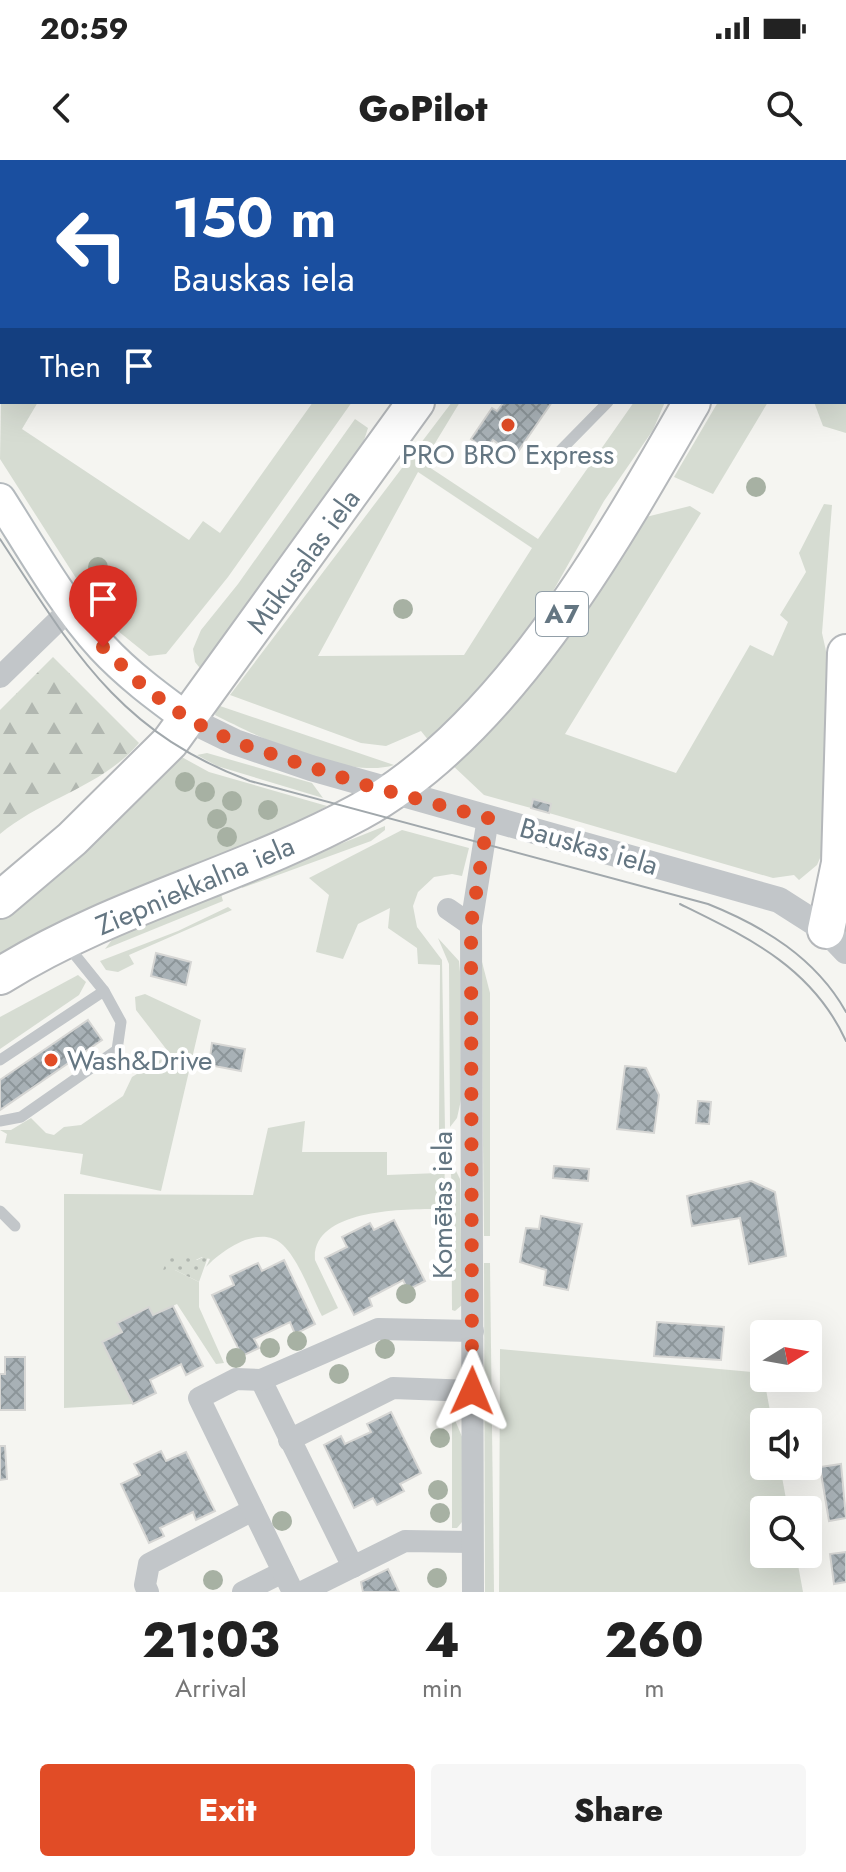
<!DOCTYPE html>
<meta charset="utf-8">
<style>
body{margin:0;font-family:Jost,sans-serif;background:#f6f6f6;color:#222;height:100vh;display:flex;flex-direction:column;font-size:30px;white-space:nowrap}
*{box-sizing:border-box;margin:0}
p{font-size:26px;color:#767676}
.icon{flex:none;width:44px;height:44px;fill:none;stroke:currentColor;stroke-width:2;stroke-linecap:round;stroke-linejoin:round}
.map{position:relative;height:1432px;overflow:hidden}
.drawer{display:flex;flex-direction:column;background:#fff;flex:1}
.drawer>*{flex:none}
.hud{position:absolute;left:0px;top:0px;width:846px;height:244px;box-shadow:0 8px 32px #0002;background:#1a4fa0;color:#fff;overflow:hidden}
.needle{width:52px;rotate:79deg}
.controls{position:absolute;left:750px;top:1160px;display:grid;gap:16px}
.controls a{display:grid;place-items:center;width:72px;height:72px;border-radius:8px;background:#fff;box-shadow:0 8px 32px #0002;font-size:40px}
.pin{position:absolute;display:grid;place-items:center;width:68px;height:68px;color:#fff;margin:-82px -34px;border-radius:50% 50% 50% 0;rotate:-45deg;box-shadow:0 0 8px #0007}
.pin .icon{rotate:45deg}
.me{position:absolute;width:88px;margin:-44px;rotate:1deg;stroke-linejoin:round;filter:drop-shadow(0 0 6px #0008)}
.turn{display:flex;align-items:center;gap:28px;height:168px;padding:0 40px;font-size:36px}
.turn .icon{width:104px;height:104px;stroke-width:2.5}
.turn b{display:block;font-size:56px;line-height:68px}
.then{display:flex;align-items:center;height:76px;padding:0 40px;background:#0003;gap:16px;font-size:30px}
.eta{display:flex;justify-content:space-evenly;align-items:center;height:136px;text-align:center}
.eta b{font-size:48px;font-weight:800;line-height:56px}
.cta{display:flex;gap:16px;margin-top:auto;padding:16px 40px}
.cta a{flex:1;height:92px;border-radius:8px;background:#e14c26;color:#fff;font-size:32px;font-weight:800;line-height:92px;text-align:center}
.cta a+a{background:#f6f6f6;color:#222}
.status{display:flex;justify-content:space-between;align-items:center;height:56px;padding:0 40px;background:#fff;direction:ltr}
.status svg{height:22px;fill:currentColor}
header{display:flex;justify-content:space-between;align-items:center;height:104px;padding:0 40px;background:#fff;font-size:36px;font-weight:800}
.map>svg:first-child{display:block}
.green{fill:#d6dcd2;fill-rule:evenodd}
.forest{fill:url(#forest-firs)}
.garden{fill:url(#garden-dots)}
.building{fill:url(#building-cross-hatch);stroke:#d6d6d4;stroke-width:2}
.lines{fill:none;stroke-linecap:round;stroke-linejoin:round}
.secondary-casing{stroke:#b4babe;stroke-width:34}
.trunk-casing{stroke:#b5b8bb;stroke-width:40}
.service{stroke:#c2c6c9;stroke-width:11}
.minor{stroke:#c2c6c9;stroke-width:22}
.tertiary{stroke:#c2c6c9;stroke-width:26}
.secondary{stroke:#fff;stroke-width:30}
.trunk{stroke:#fff;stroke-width:36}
.tram{stroke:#a1a8ac;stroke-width:2}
.tree{fill:#a7b1a3}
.route{stroke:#e14c26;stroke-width:14;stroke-dasharray:0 25.2}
.poi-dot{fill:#e14c26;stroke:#fff;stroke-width:3}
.labels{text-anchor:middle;stroke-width:8;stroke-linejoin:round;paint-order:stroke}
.shield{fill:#fff;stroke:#929fa8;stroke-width:2}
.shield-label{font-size:26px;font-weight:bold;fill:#647682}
.poi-label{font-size:28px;fill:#647682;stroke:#fff}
.street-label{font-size:28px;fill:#647682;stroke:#fff}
</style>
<div class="status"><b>20:59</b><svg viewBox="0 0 49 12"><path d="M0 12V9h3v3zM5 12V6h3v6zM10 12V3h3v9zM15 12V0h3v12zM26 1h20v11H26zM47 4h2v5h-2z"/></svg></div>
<header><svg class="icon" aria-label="back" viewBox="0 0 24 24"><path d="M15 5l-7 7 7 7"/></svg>GoPilot<svg class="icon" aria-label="search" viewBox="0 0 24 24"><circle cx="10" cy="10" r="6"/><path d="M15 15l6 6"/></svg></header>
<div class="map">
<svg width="846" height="1432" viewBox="0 0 846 1432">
<defs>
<pattern id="forest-firs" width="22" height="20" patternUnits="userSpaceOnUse" patternTransform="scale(2)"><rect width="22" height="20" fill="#d6dcd2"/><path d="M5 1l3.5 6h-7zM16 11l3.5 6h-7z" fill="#b1b7b0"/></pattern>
<pattern id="garden-dots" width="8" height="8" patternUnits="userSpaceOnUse" patternTransform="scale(2)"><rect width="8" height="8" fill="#d6dcd2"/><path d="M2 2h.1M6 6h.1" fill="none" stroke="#b1b7b0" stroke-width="1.8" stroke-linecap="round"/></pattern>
<pattern id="building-cross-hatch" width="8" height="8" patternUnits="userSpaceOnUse" patternTransform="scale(2)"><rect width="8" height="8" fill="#a8b1b6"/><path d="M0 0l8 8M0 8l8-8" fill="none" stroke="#8c9599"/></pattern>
</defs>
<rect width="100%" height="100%" fill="#f5f5f1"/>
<g class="green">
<polygon points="846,24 846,273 823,266 814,242 844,242"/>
<polygon points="2,186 2,242 38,242 22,269 189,380 203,361 220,373 313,242 352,242 228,417 166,494 149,496 113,467 90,440 0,299"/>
<path d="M452,242H460L423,303L538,379L634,242H665L653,270L604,341L535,463L486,524L429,581L421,571L386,586L361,583L230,535ZM418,312L532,388L464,495L318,496Z"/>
<polygon points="718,242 768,242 713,334 674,317"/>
<polygon points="355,259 368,268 357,302 204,513 195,502 193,489 201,470 238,424"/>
<polygon points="824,344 832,345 822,473 830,509 824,689 817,705 799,720 794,715 773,718 549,653 550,644 534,640 531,648 484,635 449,602 646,357 690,346 701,353 565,574 676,613 750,485 773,496 788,462 780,455 806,412 799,393"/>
<path d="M217,545L394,605C348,620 258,577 215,555Z"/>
<polygon points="207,593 312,623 323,638 217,606 197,595"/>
<polygon points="178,595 209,612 327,646 276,675 0,800 0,759"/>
<polygon points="385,666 385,670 371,681 242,728 243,723"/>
<polygon points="402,670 469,688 462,716 452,714 434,717 418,732 413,746 417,767 442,800 445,970 439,972 440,805 418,804 417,788 388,768 390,748 358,764 343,799 316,792 329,735 309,718"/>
<polygon points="221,734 223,741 105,789 115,776"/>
<polygon points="228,747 232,750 129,795 134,804 118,812 106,810 100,801 178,771"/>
<polygon points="438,778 459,801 460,812 461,940 457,958 450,967 449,804"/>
<polygon points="481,798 490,833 490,1076 484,1076"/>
<polygon points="78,815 86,822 79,835 0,889 0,857"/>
<polygon points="145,834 201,860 161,1031 80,1014 83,994 5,983 7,974 0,970 11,970 31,958 46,973 54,975 64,967 81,965 123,936 132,917 170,894 136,850 135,837"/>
<path d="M305,961L302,992H387V1015L439,1013L441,994L445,996L444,1049C411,1049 311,1047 315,1100L338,1148L322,1156C311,1135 300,1102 283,1085C260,1063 222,1090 206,1107L210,1099L202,1097L175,1110L199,1122V1147L224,1203L216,1204L177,1144L153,1155L148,1147L118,1163L122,1172L102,1182L133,1244L64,1248V1034L253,1035L268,968Z"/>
<polygon points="451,1001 460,1019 462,1145 455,1151 452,1150"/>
<polygon points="484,1103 490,1103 494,1432 485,1432"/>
<polygon points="500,1189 763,1213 772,1262 764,1262 764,1306 780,1306 788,1350 764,1350 764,1394 796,1394 803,1432 499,1432"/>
<polygon points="452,1253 463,1279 462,1362 457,1368 452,1368"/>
</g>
<path class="forest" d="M53,497L139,583C102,627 43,638 0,674V550Z"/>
<polygon class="garden" points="209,1094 199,1122 175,1110 167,1114 163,1110 168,1098 180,1096 197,1100"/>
<g class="building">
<polygon points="16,0 155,0 160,2 21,2"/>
<polygon points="281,0 371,0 280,2"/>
<polygon points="504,242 552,242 515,296 493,280 486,290 471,279 492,248 497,251"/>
<polygon points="533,639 551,644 549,653 531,648"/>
<polygon points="156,793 191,802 186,825 151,816"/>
<polygon points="88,860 102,880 0,950 0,920"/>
<polygon points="212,883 245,889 241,911 209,905"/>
<polygon points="625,906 646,908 659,935 654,973 617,969"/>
<polygon points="698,941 711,942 709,964 696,963"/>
<polygon points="554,1006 589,1009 588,1021 553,1018"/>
<polygon points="751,1021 775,1032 786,1096 749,1104 740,1058 692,1066 687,1036"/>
<polygon points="541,1056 582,1064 568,1130 544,1125 546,1110 520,1102 526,1068 539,1069"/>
<polygon points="394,1060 425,1121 408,1130 403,1120 369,1138 372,1146 354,1155 325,1098 347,1087 342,1077 370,1063 374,1070"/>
<polygon points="284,1100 315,1164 295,1174 290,1162 254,1179 259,1188 242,1196 212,1135 234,1125 230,1116 258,1103 262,1111"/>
<polygon points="173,1146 203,1206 186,1215 181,1204 150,1220 156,1233 133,1244 102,1182 122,1172 117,1163 149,1147 153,1155"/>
<polygon points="657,1162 724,1167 721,1200 654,1196"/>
<polygon points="5,1197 25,1197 25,1250 0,1250 0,1214 5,1214"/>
<polygon points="391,1252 421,1313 400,1324 404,1331 377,1345 373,1338 354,1348 324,1285 341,1276 345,1284 371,1272 367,1264"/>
<polygon points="0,1286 5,1286 7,1319 0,1320"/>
<polygon points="161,1291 166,1301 186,1292 215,1351 196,1360 193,1352 160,1368 164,1376 149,1383 121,1324 140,1315 134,1304"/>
<polygon points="841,1304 846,1358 829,1361 820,1307"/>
<polygon points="846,1392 846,1422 834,1424 830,1394"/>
<polygon points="388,1409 399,1432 363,1432 361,1422"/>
</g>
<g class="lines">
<defs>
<path id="secondary" d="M0,339C32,389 62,443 102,487C128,515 158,537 188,559"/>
<g id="trunk">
<polyline points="575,2 576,0"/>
<polyline points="829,2 831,0"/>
<polyline points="0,740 72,679 170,582 416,242"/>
<polyline points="826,770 840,703 846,493"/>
<path d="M0,816C112,746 243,715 359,652C505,572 612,382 692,242"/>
</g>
</defs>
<use href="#secondary" class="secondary-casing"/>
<use href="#trunk" class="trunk-casing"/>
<g class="service">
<polyline points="203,0 206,2"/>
<polyline points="700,0 702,2"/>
<polyline points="263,2 264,0"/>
<polyline points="619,2 621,0"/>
<polyline points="658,2 660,0"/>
<polyline points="794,2 795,0"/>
<polyline points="0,174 2,173"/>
<polyline points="552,299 608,242"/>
<polyline points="67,785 104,831"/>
<polyline points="0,900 104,831 121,862 117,890 21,957 0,961"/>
<polyline points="0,1051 15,1066"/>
</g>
<g class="minor">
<polyline points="0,517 71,448"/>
<polyline points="448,749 471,765"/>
<polyline points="261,1220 353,1407"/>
<polyline points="289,1280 393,1228 472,1231"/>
<polyline points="148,1432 145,1425 149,1404 253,1350"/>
<polyline points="243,1432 283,1412"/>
<polyline points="293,1432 199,1238 236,1219 261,1220 378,1169 473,1171"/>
<polyline points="302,1432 405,1381 471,1382"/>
<polyline points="473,1432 471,765 488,658"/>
</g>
<polyline class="tertiary" points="188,559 235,582 311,608 779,740 826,770 846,791"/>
<use href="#secondary" class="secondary"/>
<use href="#trunk" class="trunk"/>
<g class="tram">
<path d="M0,379C73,490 118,572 250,621L708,744C763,766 816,798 846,852"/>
<path d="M680,744C749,778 812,807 846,881"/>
</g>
</g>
<g class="tree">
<circle cx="756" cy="327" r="10"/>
<circle cx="98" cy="407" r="10"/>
<circle cx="403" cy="449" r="10"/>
<circle cx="185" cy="622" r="10"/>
<circle cx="205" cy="632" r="10"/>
<circle cx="232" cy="641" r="10"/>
<circle cx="268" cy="650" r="10"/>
<circle cx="217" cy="659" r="10"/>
<circle cx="227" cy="677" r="10"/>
<circle cx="406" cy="1134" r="10"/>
<circle cx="297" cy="1181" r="10"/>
<circle cx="270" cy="1188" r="10"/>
<circle cx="385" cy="1189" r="10"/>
<circle cx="236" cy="1198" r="10"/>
<circle cx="339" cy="1214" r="10"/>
<circle cx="440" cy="1278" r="10"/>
<circle cx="438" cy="1330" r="10"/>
<circle cx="440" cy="1353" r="10"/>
<circle cx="282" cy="1361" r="10"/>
<circle cx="437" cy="1418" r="10"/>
<circle cx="213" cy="1420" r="10"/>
</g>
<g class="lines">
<polyline class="route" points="103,487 145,528 188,559 235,582 362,624 488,658 471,765 472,1231"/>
</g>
<g class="poi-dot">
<circle cx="508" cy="265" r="8"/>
<circle cx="51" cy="900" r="8"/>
</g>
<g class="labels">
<rect class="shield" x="536" y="432" width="52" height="44" rx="6"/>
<g class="shield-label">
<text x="562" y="463">A7</text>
</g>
<g class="poi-label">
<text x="508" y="304">PRO BRO Express</text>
<text x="67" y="910" text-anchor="start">Wash&amp;Drive</text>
</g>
<g class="street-label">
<text transform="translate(303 401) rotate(-54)" y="10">Mūkusalas iela</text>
<text transform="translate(589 686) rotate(16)" y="10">Bauskas iela</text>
<text transform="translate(195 725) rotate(-23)" y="10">Ziepniekkalna iela</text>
<text transform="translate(442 1045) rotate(-90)" y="10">Komētas iela</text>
</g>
</g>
</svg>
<div class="controls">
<a><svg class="needle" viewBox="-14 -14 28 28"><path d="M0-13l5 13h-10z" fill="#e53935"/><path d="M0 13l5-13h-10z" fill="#767676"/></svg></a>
<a><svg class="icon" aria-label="sound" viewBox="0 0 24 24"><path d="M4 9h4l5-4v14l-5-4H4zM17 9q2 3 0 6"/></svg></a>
<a><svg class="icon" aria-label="search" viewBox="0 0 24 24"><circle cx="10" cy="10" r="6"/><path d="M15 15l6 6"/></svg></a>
</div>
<div class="pin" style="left:103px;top:487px;background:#d93025"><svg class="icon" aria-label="arrive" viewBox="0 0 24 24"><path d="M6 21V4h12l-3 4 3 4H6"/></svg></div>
<svg class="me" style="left:472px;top:1231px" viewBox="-20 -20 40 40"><path d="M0-17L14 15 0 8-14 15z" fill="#e14c26" stroke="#fff" stroke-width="4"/></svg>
<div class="hud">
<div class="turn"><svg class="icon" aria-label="left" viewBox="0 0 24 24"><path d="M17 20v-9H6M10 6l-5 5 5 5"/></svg><div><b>150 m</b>Bauskas iela</div></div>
<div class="then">Then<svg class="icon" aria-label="arrive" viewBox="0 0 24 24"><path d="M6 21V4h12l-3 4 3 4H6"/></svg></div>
</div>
</div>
<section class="drawer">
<div class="eta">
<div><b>21:03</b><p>Arrival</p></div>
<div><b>4</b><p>min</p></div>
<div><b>260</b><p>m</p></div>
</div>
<div class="cta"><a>Exit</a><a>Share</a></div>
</section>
